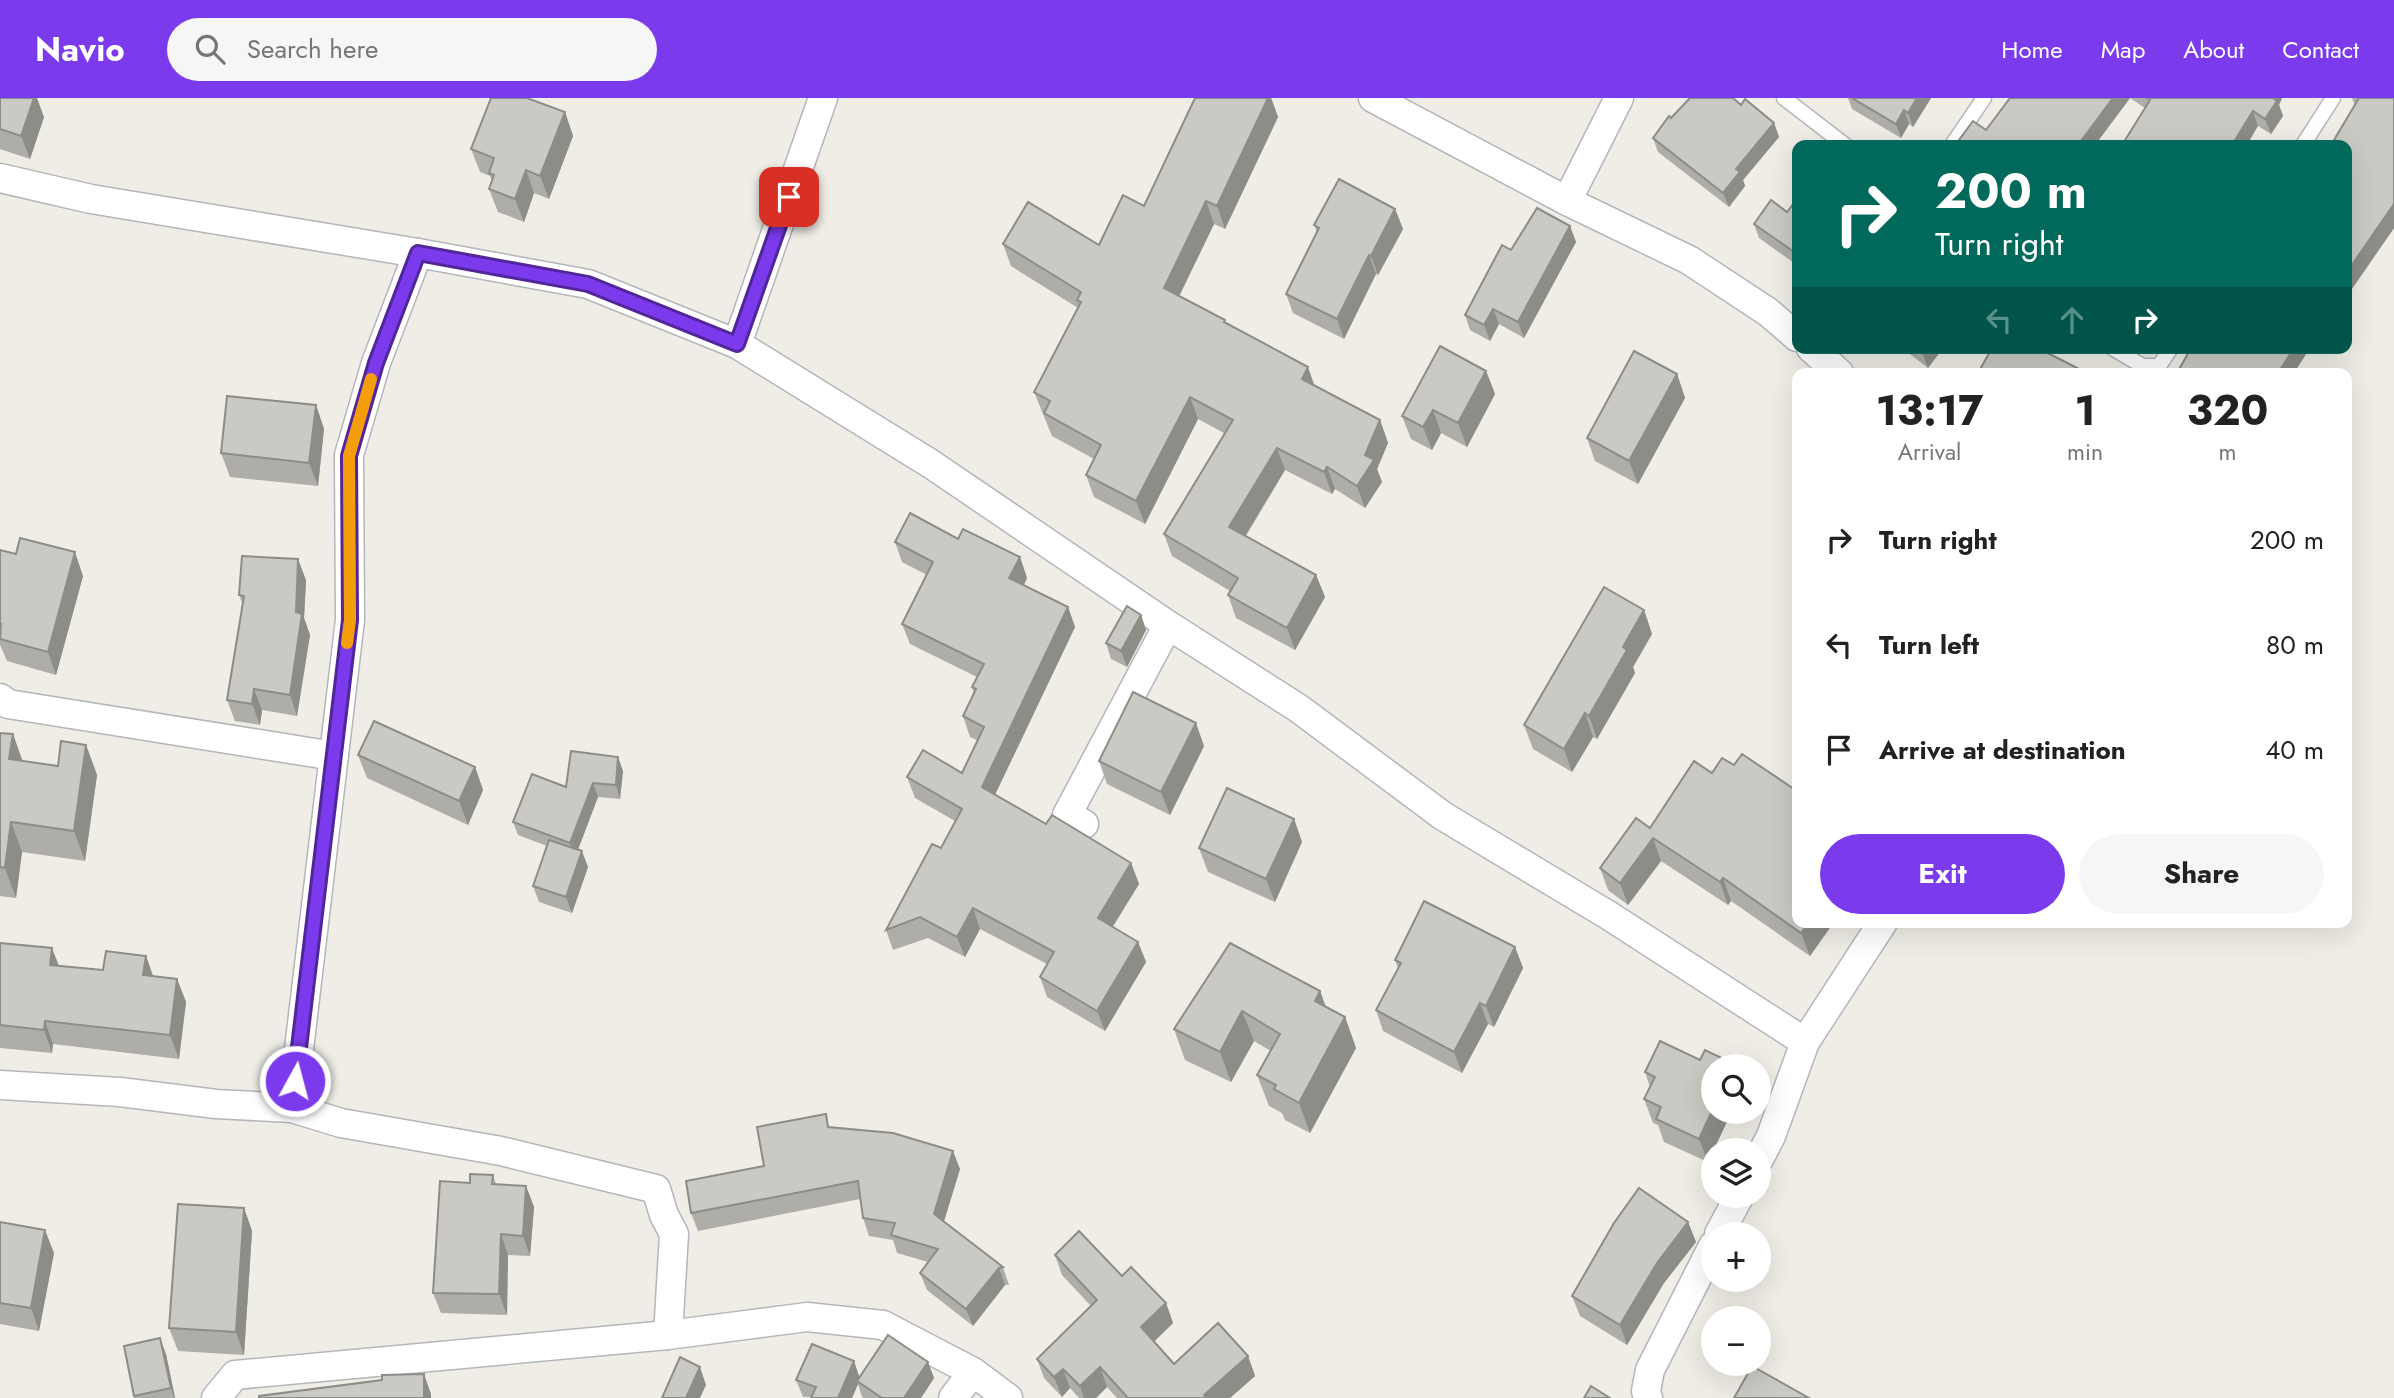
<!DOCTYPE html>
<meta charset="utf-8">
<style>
body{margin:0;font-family:Jost,sans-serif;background:#f6f6f6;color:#222;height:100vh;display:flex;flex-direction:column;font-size:26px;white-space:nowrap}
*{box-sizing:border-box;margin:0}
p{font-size:23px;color:#767676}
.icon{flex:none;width:38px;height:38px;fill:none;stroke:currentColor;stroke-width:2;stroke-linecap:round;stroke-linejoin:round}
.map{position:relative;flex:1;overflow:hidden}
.details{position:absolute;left:1792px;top:270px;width:560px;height:560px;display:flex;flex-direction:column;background:#fff;border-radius:14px;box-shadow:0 7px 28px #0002}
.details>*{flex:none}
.banner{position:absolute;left:1792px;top:42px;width:560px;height:214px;border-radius:14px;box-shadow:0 7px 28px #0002;background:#00695c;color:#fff;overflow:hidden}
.fabs{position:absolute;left:1701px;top:956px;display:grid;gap:14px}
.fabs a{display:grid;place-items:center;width:70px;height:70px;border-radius:50%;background:#fff;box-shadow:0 7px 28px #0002;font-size:35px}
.pin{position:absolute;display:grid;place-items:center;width:60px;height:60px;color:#fff;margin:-30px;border-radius:14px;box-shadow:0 4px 10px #0006}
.me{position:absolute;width:77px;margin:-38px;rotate:7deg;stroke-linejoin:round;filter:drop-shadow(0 0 5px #0008)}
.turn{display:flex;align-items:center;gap:24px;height:147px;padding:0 28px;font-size:32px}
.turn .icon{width:91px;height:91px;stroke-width:2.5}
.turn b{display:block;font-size:49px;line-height:60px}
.lanes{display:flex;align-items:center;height:66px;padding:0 28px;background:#0003;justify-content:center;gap:35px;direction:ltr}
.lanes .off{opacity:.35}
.eta{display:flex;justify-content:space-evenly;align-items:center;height:119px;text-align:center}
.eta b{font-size:42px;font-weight:700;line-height:49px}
.button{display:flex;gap:14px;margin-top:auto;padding:14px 28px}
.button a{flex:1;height:80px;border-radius:42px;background:#7c3aed;color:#fff;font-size:28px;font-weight:700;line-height:80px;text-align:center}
.button a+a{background:#f6f6f6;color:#222}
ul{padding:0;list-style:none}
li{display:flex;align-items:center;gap:21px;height:105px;padding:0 28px}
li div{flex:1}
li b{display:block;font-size:26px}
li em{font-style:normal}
header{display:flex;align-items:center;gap:42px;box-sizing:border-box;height:98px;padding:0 35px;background:#7c3aed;color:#fff}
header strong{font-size:33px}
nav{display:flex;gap:38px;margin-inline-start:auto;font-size:24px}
.search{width:490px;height:63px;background:#f6f6f6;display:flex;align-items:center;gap:18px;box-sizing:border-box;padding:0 24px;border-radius:38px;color:#767676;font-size:26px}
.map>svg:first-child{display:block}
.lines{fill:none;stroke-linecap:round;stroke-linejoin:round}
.service-casing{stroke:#b3b6ba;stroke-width:17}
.minor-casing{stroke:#b3b6ba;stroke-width:31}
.service{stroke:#fff;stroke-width:14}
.minor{stroke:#fff;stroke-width:28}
.wall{fill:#aeada8}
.shaded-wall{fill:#8d8d88}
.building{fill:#cac9c3;stroke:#8d8d88;stroke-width:2}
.route-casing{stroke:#51269a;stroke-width:18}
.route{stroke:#7c3aed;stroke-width:12}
.slow{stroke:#f59e0b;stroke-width:12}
</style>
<header>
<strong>Navio</strong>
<div class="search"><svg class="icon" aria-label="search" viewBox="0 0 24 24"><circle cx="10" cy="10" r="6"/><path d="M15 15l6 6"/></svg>Search here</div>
<nav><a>Home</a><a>Map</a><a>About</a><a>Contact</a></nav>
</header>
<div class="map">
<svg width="2394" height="1300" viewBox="0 0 2394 1300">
<rect width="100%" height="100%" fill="#efede6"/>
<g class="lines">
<defs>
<g id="service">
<polyline points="1784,0 1845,47"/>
<polyline points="1952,47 1984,0"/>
<polyline points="2303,47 2333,0"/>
<polyline points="2112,250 2143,268 2159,268 2171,250"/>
</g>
<g id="minor">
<polyline points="1373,0 1567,103 1689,162 1768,214 1797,239"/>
<polyline points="0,80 91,101 418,155"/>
<polyline points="1567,103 1619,0"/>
<polyline points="737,246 823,0"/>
<polyline points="1811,250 1839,275"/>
<polyline points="0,600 8,606 334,658"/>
<polyline points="1084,726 1067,717 1168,527"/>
<polyline points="1805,944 1883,824"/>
<polyline points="0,987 120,994 216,1006 292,1010 341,1025 501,1053 656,1091 664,1117 674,1136 668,1237"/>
<polyline points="292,1010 350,522 349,357 376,265 418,155 588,186 737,246 931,366 1168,527 1298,610 1443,718 1608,817 1805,944 1771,1038 1759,1061"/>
<polyline points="1719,1136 1740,1097"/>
<polyline points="216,1300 235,1277 668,1237 807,1219 883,1227 973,1274 1008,1300"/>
<polyline points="953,1300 973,1274"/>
<polyline points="1648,1300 1646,1293 1650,1272 1713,1148"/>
</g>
</defs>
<use href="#service" class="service-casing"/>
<use href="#minor" class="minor-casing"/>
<use href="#service" class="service"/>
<use href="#minor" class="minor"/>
</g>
<g class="wall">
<polygon points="0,0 44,19 30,61 0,51"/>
<polygon points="1195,0 1271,0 1278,19 1225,131 1214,126 1179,198 1226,225 1315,288 1380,322 1388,345 1377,371 1382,384 1365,410 1335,391 1332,396 1285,372 1246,438 1316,477 1325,499 1295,552 1236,520 1228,497 1230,493 1172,458 1164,436 1224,335 1198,321 1145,426 1094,399 1086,377 1094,361 1052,338 1034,294 1078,210 1011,168 1003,146 1099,147 1144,108"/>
<polygon points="1848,0 1931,0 1913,29 1909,26 1901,40 1852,11"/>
<polygon points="2010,0 2282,0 2279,7 2283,18 2271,36 2258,28 2145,10 2130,0 2095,47 1961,47 1959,42 1986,32"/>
<polygon points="2352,0 2394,0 2394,130 2347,198 2347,47 2355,7"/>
<polygon points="1741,7 1774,25 1779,39 1743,82 1745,88 1729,109 1658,54 1653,40 1671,20"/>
<polygon points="565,14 573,38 549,101 534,95 524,124 498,114 489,91 492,83 490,78 480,74 471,51"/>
<polygon points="1797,101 1797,167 1759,140 1754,126 1787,114"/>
<polygon points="1395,111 1403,131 1378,177 1376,176 1344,241 1293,215 1286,196 1317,134 1314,127"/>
<polygon points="1570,128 1576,144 1524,240 1499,226 1490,243 1470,232 1465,217 1511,152"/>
<polygon points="1902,250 1943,250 1928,270"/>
<polygon points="1486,273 1495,296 1467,349 1441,335 1432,352 1411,341 1402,318"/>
<polygon points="1677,276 1685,300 1638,386 1595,363 1587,340"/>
<polygon points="316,307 324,331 318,388 230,379 221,355"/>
<polygon points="958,441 1020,459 1027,480 1024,487 1068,509 1075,529 995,697 1046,726 1131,765 1139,786 1113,829 1138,844 1146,864 1105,933 1047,899 1040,879 1047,866 980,831 965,859 928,840 893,852 886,832 941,750 955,723 915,700 907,679 962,675 977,642 970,639 963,618 974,595 972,589 977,579 910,546 902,526 927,477 902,464 895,444"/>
<polygon points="0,452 83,478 56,577 7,563 0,547"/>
<polygon points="306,482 304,520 310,537 297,618 262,612 260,627 235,623 227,602 243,507 239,497"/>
<polygon points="1644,512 1652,536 1633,569 1635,575 1597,641 1593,639 1572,674 1533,651 1524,627"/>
<polygon points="1141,517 1146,532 1127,569 1111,561 1106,545"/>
<polygon points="0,635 13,636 22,663 58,668 86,647 97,677 85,763 22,754 16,800 0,798"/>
<polygon points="1204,648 1170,717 1107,686 1099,663"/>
<polygon points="358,657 475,669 483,692 468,727 367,680"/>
<polygon points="623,673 620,701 598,699 578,752 588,769 572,815 539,804 533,788 547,748 518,737 513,724 566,689"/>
<polygon points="1294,721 1302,744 1275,804 1208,774 1199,750"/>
<polygon points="1650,730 1834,824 1810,858 1731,803 1728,807 1661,763 1628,807 1608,792 1600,770"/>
<polygon points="0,845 59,868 103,872 146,858 153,878 177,881 186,904 179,961 53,946 52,955 0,950"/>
<polygon points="1515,849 1523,870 1494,929 1488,926 1462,975 1383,933 1376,912 1398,870 1395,862"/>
<polygon points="1320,893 1326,909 1345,919 1356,950 1310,1035 1285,1022 1282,1015 1269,1008 1257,977 1271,953 1254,943 1231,984 1185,962 1174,931"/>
<polygon points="1700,962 1734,966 1735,968 1713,968 1713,1013 1732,1013 1708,1064 1664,1044 1658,1027 1653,1025 1644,1001 1650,989 1645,974"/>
<polygon points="830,1029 960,1071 944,1123 1003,1169 1009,1187 1005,1187 973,1228 927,1192 920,1175 928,1164 897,1155 893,1142 869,1138 863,1120 860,1101 698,1133 691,1115 764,1068"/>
<polygon points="493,1077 496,1086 526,1088 534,1109 530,1158 508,1157 507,1217 441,1215 433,1195 470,1085"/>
<polygon points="244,1110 252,1133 244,1257 178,1253 169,1230"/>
<polygon points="0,1124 54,1155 39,1233 0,1226"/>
<polygon points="1688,1124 1696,1144 1664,1185 1627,1247 1580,1218 1572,1198"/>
<polygon points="1055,1157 1122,1178 1166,1205 1173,1225 1154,1244 1174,1266 1248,1258 1255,1278 1230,1300 1117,1300 1107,1289 1096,1300 1079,1300 1070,1290 1062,1299 1044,1280 1037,1261 1091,1208 1062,1177"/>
<polygon points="124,1248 166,1256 175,1300 134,1300"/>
<polygon points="854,1263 859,1279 928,1264 934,1280 921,1300 864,1300 862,1299 858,1286 852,1300 803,1299 796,1282"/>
</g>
<g class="shaded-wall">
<polygon points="34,0 37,0 44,19 30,61 21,38"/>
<polygon points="1268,0 1271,0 1278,19 1225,131 1217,108"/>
<polygon points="1917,0 1931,0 1913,29 1908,15"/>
<polygon points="2113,0 2130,0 2095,47 2078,47"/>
<polygon points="2271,0 2282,0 2279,7 2283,18 2271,36 2265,21"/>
<polygon points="1904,12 1909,26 1901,40 1896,26"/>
<polygon points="2253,13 2258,28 2247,47 2232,47"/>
<polygon points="565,14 573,38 549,101 540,78"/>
<polygon points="1774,25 1779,39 1743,82 1745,88 1729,109 1723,95 1736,71"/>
<polygon points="526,72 534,95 524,124 515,101"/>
<polygon points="1206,103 1214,126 1172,213 1164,190"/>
<polygon points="2394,106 2394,130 2347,198 2347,174"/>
<polygon points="1395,111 1403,131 1378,177 1371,158"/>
<polygon points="1570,128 1576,144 1524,240 1518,224"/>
<polygon points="1369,157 1376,176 1344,241 1337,221"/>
<polygon points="1493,211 1499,226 1490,243 1484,227"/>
<polygon points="1925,250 1943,250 1928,270 1922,254"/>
<polygon points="2294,250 2310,250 2294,275 2278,275"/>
<polygon points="1308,269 1316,292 1302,281"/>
<polygon points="1486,273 1495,296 1467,349 1458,325"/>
<polygon points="1677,276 1685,300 1638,386 1629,363"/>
<polygon points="1190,299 1198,321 1145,426 1136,403"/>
<polygon points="316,307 324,331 318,388 309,365"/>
<polygon points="1433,312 1441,335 1432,352 1423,329"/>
<polygon points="1380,322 1388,345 1377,371 1382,384 1365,410 1357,388 1365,357"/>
<polygon points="1277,350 1285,372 1237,451 1229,429"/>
<polygon points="1327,369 1335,391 1332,396 1324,374"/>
<polygon points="75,454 83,478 56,577 48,554"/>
<polygon points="1020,459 1027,480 1017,501 1009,480"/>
<polygon points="298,461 306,482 304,520 310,537 297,618 290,597"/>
<polygon points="1316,477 1325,499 1295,552 1287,530"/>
<polygon points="1068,509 1075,529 989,709 982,689"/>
<polygon points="1644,512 1652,536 1633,569 1635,575 1597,641 1589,618 1623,549"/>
<polygon points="1141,517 1146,532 1127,569 1121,553"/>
<polygon points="254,591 262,612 260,627 252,606"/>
<polygon points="1585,615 1593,639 1572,674 1564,651"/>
<polygon points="1196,625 1204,648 1170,717 1161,694"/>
<polygon points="13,636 24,667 9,661"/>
<polygon points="86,647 97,677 85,763 74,733"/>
<polygon points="618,659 623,673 620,701 616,687"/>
<polygon points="475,669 483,692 468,727 459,703"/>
<polygon points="593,685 598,699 575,759 570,745"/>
<polygon points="1294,721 1302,744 1275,804 1266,781"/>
<polygon points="11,724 22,754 16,800 5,770"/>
<polygon points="1653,740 1661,763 1628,807 1620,785"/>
<polygon points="582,753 588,769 572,815 566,799"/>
<polygon points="1131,765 1139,786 1105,840 1098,820"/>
<polygon points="1723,780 1731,803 1728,807 1720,784"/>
<polygon points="973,810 980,831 965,859 957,839"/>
<polygon points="1809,824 1834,824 1810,858 1801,835"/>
<polygon points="1138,844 1146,864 1105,933 1097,913"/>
<polygon points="1515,849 1523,870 1494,929 1486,908"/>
<polygon points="52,850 61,873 50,867"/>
<polygon points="146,858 154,881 143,877"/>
<polygon points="177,881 186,904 179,961 170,937"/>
<polygon points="1320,893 1331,924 1315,903"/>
<polygon points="1480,905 1488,926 1462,975 1454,954"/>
<polygon points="1242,913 1254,943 1231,984 1220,954"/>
<polygon points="1345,919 1356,950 1310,1035 1299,1005"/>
<polygon points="45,923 53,946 52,955 44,932"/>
<polygon points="1713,1011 1713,1013 1732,1013 1708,1064 1699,1041"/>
<polygon points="953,1053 960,1071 941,1133 934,1116"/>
<polygon points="526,1088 534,1109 530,1158 523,1138"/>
<polygon points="244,1110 252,1133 244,1257 236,1234"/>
<polygon points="1688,1124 1696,1144 1664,1185 1627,1247 1620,1227 1657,1165"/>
<polygon points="45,1132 54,1155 39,1233 31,1210"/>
<polygon points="501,1136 508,1157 507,1217 499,1196"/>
<polygon points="999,1170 1005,1187 973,1228 966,1211"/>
<polygon points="1166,1205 1173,1225 1148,1249 1141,1229"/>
<polygon points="160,1240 166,1256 175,1300 174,1300 171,1290"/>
<polygon points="1248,1258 1255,1278 1230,1300 1205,1300 1204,1297"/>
<polygon points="854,1263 860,1281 857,1283 858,1286 852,1300 838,1300"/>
<polygon points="928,1264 934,1280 921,1300 904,1300"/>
<polygon points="700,1269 706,1287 700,1300 686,1300"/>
<polygon points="1100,1269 1107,1289 1096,1300 1084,1300 1080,1288"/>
<polygon points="1063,1271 1070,1290 1062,1299 1054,1279"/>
<polygon points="424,1276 431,1296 431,1300 424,1300"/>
</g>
<g class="building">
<polygon points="0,0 34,0 21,38 0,31"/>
<polygon points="491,0 527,0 565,14 540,78 526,72 515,101 489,91 494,77 489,75 494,60 471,51"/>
<polygon points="1195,0 1268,0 1217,108 1206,103 1164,190 1225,222 1224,224 1308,269 1302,281 1380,322 1365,357 1374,362 1357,388 1327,369 1324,374 1277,350 1229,429 1316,477 1287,530 1228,497 1238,480 1164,436 1233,322 1190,299 1136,403 1086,377 1101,347 1044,315 1050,303 1034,294 1081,204 1077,202 1081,194 1003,146 1028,104 1099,147 1123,97 1144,108"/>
<polygon points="1690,0 1733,0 1741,7 1745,1 1774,25 1736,71 1740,74 1723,95 1653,40 1669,18 1671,20"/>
<polygon points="1852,0 1917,0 1908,15 1904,12 1896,26"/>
<polygon points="2010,0 2113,0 2078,47 1967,47 1959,42 1973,23 1986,32"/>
<polygon points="2147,0 2273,0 2277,3 2265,21 2253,13 2232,47 2122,47 2150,2"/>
<polygon points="2359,0 2394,0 2394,106 2347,174 2347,47 2331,47"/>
<polygon points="1339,81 1395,111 1371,158 1369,157 1337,221 1286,196 1319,130 1314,127"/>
<polygon points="1797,101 1797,156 1754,126 1771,102 1787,114"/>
<polygon points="1537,110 1570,128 1518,224 1493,211 1484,227 1465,217 1502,147 1511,152"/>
<polygon points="1440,248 1486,273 1458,325 1433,312 1423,329 1402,318"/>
<polygon points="1916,250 1925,250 1922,254"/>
<polygon points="1992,250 2038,250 2081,272 2079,275 1978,275"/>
<polygon points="2191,250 2294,250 2278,275 2177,275"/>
<polygon points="1634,253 1677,276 1629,363 1587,340"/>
<polygon points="227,298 316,307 309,365 221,355"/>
<polygon points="910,415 958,441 963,431 1020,459 1009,480 1068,509 982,689 1046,726 1052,717 1131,765 1098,820 1138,844 1097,913 1040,879 1054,854 973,810 957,839 920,819 886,832 932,746 941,750 962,711 907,679 923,652 962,675 984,629 963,618 976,591 972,589 984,566 902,526 933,464 895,444"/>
<polygon points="20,440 75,454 48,554 0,541 1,526 0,526 0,452 16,456"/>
<polygon points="242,458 298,461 296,514 302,516 290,597 254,591 252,606 227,602 244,498 239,497"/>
<polygon points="1604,489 1644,512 1623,549 1627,552 1589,618 1585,615 1564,651 1524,627"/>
<polygon points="1127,508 1141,517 1121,553 1106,545"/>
<polygon points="1133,594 1196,625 1161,694 1099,663"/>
<polygon points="374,623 475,669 459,703 358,657"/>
<polygon points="0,635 13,636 9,661 58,668 61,643 86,647 74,733 11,724 5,770 0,769"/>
<polygon points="571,653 618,659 616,687 593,685 570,745 513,724 532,676 566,689"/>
<polygon points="1742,656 1797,693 1794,699 1797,701 1797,824 1809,824 1801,835 1723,780 1720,784 1653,740 1620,785 1600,770 1636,720 1650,730 1694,663 1712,675 1722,660 1734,667"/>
<polygon points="1227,690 1294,721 1266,781 1199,750"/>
<polygon points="549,742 582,753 566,799 533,788"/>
<polygon points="1424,803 1515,849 1486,908 1480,905 1454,954 1376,912 1401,865 1395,862"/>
<polygon points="0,845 52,850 50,867 103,872 106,853 146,858 143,877 177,881 170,937 45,923 44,932 0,927"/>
<polygon points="1230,845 1320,893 1315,903 1345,919 1299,1005 1274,991 1276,987 1257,977 1280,936 1242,913 1220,954 1174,931"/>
<polygon points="1660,943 1700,962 1705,952 1734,966 1734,968 1713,968 1713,1011 1699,1041 1656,1021 1661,1009 1644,1001 1655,979 1645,974"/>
<polygon points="826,1016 828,1029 893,1035 953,1053 934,1116 1003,1169 999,1170 966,1211 920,1175 938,1151 891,1137 895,1125 863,1120 858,1083 691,1115 686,1083 764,1068 757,1029"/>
<polygon points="470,1076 493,1077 492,1086 526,1088 523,1138 501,1136 499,1196 433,1195 440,1083 470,1085"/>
<polygon points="1639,1090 1688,1124 1657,1165 1620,1227 1572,1198 1614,1125"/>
<polygon points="178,1106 244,1110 236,1234 169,1230"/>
<polygon points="0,1124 45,1132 31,1210 0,1205"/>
<polygon points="1079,1133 1122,1178 1131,1169 1166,1205 1141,1229 1174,1266 1218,1225 1248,1258 1204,1297 1207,1300 1128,1300 1100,1269 1080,1288 1063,1271 1054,1279 1037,1261 1097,1202 1055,1157"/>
<polygon points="888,1237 928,1264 904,1300 882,1300 857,1283"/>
<polygon points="160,1240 171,1290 134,1298 124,1248"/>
<polygon points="812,1246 854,1263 838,1300 811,1300 816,1289 796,1282"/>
<polygon points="680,1259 700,1269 686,1300 662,1300"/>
<polygon points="1752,1268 1809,1300 1734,1300"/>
<polygon points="424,1276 424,1300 259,1300 259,1298 382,1282 382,1277"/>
<polygon points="1591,1288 1610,1300 1584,1300"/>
</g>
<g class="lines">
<defs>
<polyline id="route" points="295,983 350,522 349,358 376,265 418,155 588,186 737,246 789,99"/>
</defs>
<use href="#route" class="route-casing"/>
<use href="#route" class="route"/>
<polyline class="slow" points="347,545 350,522 349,358 371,281"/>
</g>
</svg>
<div class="fabs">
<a><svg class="icon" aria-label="search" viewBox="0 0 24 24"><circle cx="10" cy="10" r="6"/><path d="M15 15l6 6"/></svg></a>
<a><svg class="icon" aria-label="layers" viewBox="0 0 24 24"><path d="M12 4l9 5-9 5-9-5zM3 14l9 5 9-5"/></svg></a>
<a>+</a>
<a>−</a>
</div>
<div class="pin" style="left:789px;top:99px;background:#d93025"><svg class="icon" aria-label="arrive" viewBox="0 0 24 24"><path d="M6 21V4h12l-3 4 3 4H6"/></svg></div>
<svg class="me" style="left:295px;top:983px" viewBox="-20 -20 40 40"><circle r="17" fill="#7c3aed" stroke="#fff" stroke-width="3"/><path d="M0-11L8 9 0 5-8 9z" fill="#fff"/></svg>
<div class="banner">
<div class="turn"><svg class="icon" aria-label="right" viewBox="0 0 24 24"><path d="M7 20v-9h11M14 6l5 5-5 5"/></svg><div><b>200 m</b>Turn right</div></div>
<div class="lanes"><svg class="icon off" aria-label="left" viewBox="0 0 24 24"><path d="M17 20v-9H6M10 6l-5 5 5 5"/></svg><svg class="icon off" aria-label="ahead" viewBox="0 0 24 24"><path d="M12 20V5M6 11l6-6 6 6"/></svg><svg class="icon" aria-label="right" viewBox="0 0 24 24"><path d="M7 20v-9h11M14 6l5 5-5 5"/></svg></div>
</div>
<section class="details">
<div class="eta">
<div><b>13:17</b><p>Arrival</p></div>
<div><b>1</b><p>min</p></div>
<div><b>320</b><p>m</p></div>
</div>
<ul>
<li><svg class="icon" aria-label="right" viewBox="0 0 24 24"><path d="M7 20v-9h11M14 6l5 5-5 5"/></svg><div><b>Turn right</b></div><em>200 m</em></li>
<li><svg class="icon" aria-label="left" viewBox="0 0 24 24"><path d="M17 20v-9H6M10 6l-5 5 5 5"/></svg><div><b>Turn left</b></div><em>80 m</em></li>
<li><svg class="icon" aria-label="arrive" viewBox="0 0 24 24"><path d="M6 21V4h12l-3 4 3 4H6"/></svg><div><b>Arrive at destination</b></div><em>40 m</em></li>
</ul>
<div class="button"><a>Exit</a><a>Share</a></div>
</section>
</div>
